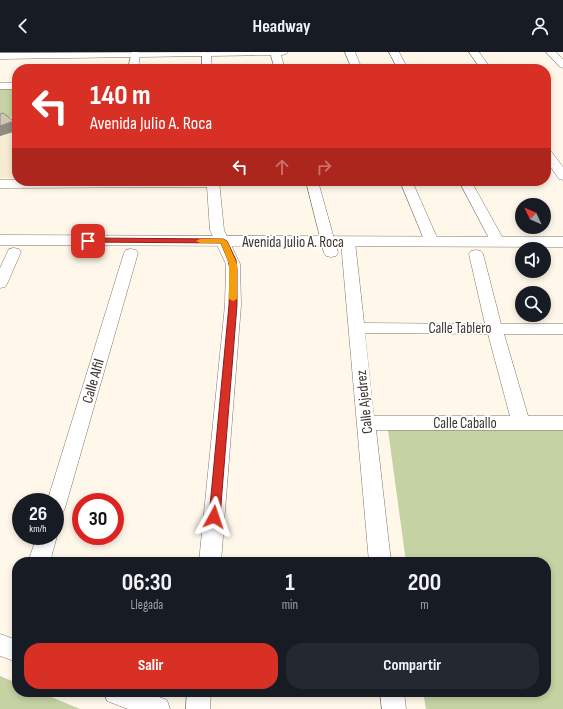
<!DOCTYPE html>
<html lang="es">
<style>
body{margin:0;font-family:"Sofia Sans Condensed",sans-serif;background:#242831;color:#f1f3f6;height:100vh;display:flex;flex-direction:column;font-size:15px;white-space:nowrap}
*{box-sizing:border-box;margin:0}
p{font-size:13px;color:#9ea1a6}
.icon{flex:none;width:22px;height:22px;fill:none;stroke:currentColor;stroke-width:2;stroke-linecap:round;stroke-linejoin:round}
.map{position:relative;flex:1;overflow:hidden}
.side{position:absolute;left:12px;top:505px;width:539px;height:140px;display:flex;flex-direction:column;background:#171b24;border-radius:16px;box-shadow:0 2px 6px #0003}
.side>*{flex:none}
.top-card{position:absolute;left:12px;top:12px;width:539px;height:122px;border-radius:16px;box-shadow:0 2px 6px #0003;background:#d93025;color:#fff;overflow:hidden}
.needle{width:26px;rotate:314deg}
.controls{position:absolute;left:515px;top:146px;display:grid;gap:8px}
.controls a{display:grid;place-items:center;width:36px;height:36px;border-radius:50%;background:#171b24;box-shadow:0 2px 6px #0003;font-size:20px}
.speed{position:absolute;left:12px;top:441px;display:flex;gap:8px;font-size:20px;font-weight:700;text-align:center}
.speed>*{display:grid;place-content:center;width:52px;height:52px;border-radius:50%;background:#171b24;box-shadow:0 2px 6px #0003;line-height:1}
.speed small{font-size:10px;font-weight:400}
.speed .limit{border:6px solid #d22;background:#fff;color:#111}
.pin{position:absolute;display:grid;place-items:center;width:34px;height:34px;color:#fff;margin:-17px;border-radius:8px;box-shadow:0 2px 6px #0006}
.me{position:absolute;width:44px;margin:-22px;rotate:5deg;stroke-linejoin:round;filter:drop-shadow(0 0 3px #0008)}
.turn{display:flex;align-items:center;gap:14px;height:84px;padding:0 12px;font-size:18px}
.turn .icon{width:52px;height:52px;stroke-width:2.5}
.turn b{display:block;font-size:28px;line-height:34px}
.lanes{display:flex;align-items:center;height:38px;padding:0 12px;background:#0003;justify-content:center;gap:20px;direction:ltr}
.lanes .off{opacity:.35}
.eta{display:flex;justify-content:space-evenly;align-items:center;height:68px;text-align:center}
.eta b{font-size:24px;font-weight:700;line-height:28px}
.action{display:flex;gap:8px;margin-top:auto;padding:8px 12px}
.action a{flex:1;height:46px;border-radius:16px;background:#d93025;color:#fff;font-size:16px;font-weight:700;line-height:46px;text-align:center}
.action a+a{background:#242831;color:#f1f3f6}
header{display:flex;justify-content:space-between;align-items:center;height:52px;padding:0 12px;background:#171b24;font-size:18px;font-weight:700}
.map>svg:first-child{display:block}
.built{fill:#f7ebd2}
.green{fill:#c5d2a3}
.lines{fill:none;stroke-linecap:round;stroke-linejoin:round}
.minor-casing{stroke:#7f7768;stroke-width:1}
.tertiary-casing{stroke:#7f7768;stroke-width:1}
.minor{fill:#fff;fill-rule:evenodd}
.tertiary{fill:#fff;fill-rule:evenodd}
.wall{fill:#b2ab9d}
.shaded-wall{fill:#918b7f}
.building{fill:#cfc7b6;stroke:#918b7f}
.route{fill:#d93025;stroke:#8d1f18}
.slow{fill:#f59e0b}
.labels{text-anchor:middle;stroke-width:3.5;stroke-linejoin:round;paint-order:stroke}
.street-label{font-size:15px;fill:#3a3730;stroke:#fff}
</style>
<header><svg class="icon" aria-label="back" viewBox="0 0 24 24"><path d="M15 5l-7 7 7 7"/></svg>Headway<svg class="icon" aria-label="person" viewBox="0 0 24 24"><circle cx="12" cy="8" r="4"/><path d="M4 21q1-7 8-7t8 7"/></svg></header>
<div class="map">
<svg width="563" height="657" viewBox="0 0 563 657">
<rect width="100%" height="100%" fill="#fff8ea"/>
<rect class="built" x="0" y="65" width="17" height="61"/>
<g class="green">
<rect x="0" y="36" width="17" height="29"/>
<polygon points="388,378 563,378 563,657 426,657 423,640 546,640 546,510 406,510"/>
<polygon points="0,624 17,631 17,640 39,640 80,657 0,657"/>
</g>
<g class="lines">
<defs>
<g id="minor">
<polygon points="132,0 138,0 140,2 138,17 128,17"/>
<polygon points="202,0 211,1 212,17 202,17"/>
<polygon points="270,0 280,0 285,17 275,17"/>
<polygon points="345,0 355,0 362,17 352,17"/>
<polygon points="389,0 399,0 408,17 398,17"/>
<polygon points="469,0 479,0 491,17 481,17"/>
<polygon points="546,0 556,0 563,7 563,16 560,15"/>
<rect x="0" y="31" width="17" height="6"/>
<polygon points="546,96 550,98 563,115 563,128 559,127 546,108"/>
<polygon points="0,128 219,129 224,178 240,212 241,253 221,510 199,510 225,253 226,212 210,178 207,135 0,136"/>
<polygon points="306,129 318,129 338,201 336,204 331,205 326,204 324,201"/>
<polygon points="400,129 412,129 439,190 437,193 432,194 427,193 425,190"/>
<polygon points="459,129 471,129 505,190 503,193 498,194 493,193 491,190"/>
<path d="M348,186L353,187L355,190L364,271L485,272L469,202L471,199L476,198L481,199L483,202L501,272H563V282H504L528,364H563V378H376L391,510H369L341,190L343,187ZM365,281L488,282L510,364H374Z"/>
<polygon points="14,196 19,197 21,200 7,232 5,235 0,236 0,216 9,197"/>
<polygon points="131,197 136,198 138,201 65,456 62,462 55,464 55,450 47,450 124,201 126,198"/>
<polygon points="55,479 57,484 50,510 28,510 37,484 55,484"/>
<polygon points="0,582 17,588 17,610 0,604"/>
<polygon points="104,640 146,640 167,648 170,657 128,657 107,649"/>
<polygon points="187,640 211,640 210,657 186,657"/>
<polygon points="380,640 404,640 406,657 382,657"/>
</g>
<g id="tertiary">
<polygon points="288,0 286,2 282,3 0,7 0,1"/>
<polygon points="0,183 563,185 563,195 0,193"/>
</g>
</defs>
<use href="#minor" class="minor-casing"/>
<use href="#tertiary" class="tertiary-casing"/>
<use href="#minor" class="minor"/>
<use href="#tertiary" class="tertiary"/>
</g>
<polygon class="wall" points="0,62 14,69 16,76 17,76 17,84 16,79 0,84"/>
<polygon class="shaded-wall" points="14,69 16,77 15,76 16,79 0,84 0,74"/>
<polygon class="building" points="3,61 14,69 0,74 0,62"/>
<polygon class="route" points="88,186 223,187 227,189 236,208 237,217 237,253 220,465 218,468 214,469 210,468 209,465 229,253 230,217 228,208 221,191 85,190 85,187"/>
<polygon class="slow" points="223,187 227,189 237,212 237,247 233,249 229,247 229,212 221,191 200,191 196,189 200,187"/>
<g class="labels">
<g class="street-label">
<text x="293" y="195">Avenida Julio A. Roca</text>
<text x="460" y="281">Calle Tablero</text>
<text transform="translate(93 329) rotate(-74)" y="5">Calle Alfil</text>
<text transform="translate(364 350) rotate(-96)" y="5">Calle Ajedrez</text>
<text x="465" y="376">Calle Caballo</text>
</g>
</g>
</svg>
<div class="controls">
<a><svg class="needle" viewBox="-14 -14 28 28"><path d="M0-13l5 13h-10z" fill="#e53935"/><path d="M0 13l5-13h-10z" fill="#9ea1a6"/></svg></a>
<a><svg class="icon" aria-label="sound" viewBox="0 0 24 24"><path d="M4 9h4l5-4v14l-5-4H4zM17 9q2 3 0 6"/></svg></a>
<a><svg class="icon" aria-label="search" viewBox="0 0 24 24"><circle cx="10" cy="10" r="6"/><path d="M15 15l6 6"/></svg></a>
</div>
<div class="speed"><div>26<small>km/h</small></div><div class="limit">30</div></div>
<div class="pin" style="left:88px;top:189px;background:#d93025"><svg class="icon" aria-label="arrive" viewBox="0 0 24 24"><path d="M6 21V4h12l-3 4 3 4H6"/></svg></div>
<svg class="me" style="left:214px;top:465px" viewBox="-20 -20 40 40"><path d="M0-17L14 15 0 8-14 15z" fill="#d93025" stroke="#fff" stroke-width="4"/></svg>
<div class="top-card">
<div class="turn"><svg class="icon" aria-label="left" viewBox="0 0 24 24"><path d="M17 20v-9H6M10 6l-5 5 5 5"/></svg><div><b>140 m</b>Avenida Julio A. Roca</div></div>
<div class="lanes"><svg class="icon" aria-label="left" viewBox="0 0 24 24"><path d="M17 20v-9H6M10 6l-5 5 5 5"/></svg><svg class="icon off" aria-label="ahead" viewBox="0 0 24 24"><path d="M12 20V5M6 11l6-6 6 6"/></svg><svg class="icon off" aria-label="right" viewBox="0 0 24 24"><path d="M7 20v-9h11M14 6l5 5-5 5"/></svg></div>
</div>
<section class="side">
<div class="eta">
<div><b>06:30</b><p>Llegada</p></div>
<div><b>1</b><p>min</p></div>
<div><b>200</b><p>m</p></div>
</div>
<div class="action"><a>Salir</a><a>Compartir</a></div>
</section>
</div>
